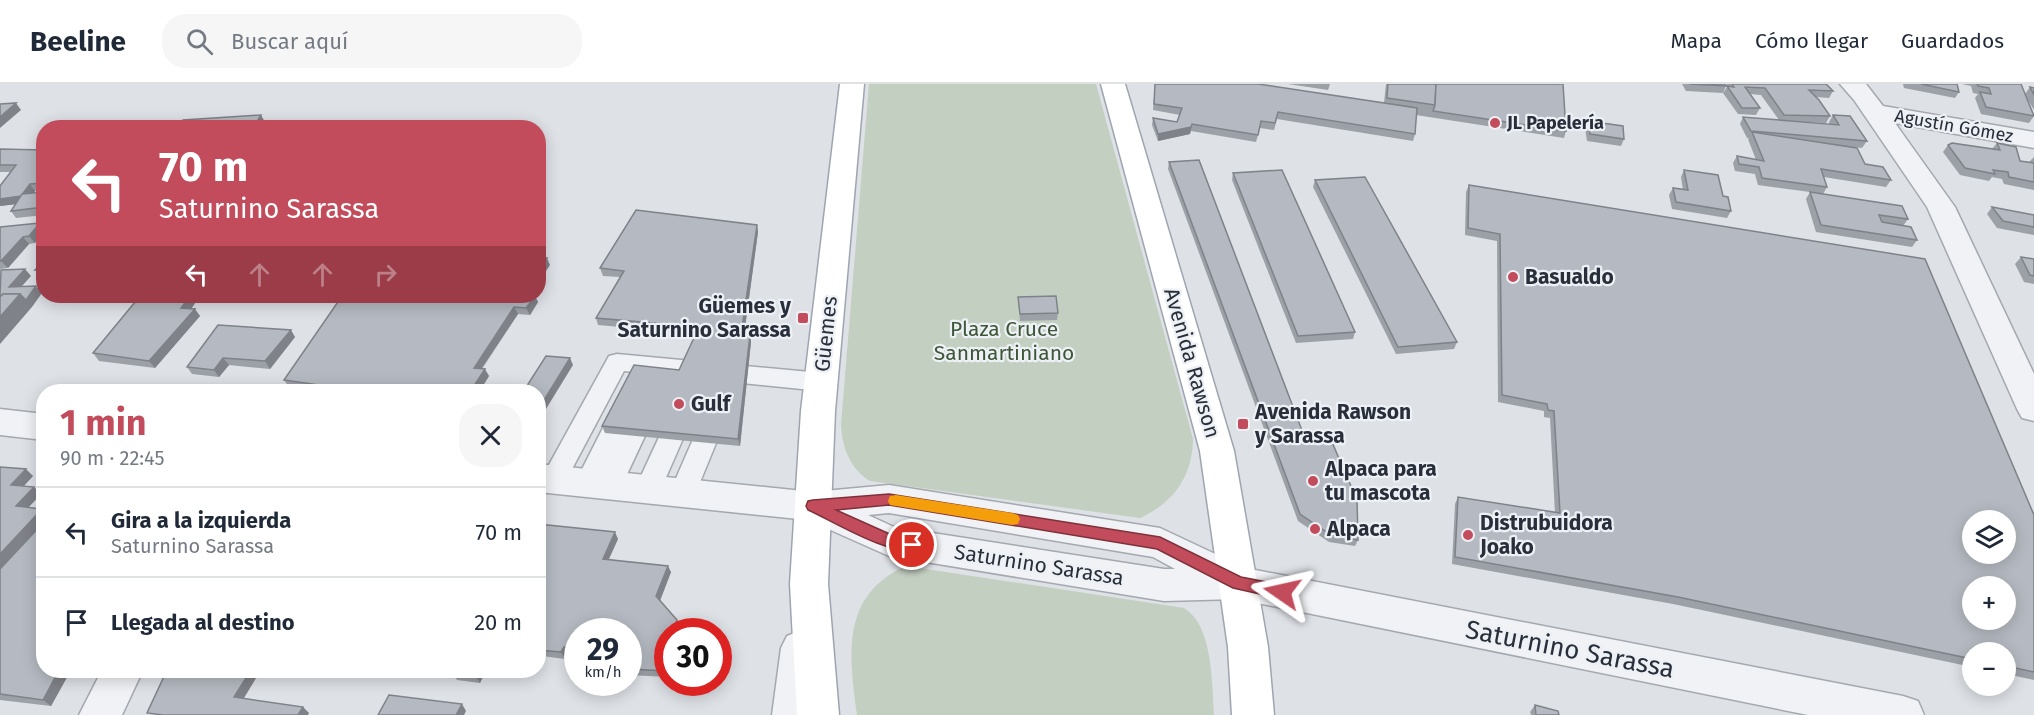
<!DOCTYPE html>
<html lang="es">
<meta charset="utf-8">
<style>
body{margin:0;font-family:"Fira Sans",sans-serif;background:#f6f6f7;color:#1f2937;height:100vh;display:flex;flex-direction:column;font-size:22px;white-space:nowrap}
*{box-sizing:border-box;margin:0}
p{font-size:20px;color:#747a83}
.icon{flex:none;width:33px;height:33px;fill:none;stroke:currentColor;stroke-width:2;stroke-linecap:round;stroke-linejoin:round}
.map{position:relative;flex:1;overflow:hidden}
.details{position:absolute;left:36px;top:300px;width:510px;height:294px;display:flex;flex-direction:column;background:#fff;border-radius:24px;box-shadow:0 3px 15px #0003}
.details>*{flex:none}
.banner{position:absolute;left:36px;top:36px;width:510px;height:183px;border-radius:24px;box-shadow:0 3px 15px #0003;background:#c24c5b;color:#fff;overflow:hidden}
.tools{position:absolute;left:1962px;top:426px;display:grid;gap:12px}
.tools a{display:grid;place-items:center;width:54px;height:54px;border-radius:50%;background:#fff;box-shadow:0 3px 15px #0003;font-size:30px}
.speed{position:absolute;left:564px;top:534px;display:flex;gap:12px;font-size:30px;font-weight:700;text-align:center}
.speed>*{display:grid;place-content:center;width:78px;height:78px;border-radius:50%;background:#fff;box-shadow:0 3px 15px #0003;line-height:1}
.speed small{font-size:15px;font-weight:400}
.speed .limit{border:9px solid #d22;background:#fff;color:#111}
.pin{position:absolute;display:grid;place-items:center;width:51px;height:51px;color:#fff;margin:-26px;border:3px solid #fff;border-radius:50%;box-shadow:0 2px 6px #0007}
.me{position:absolute;width:66px;margin:-33px;rotate:281deg;stroke-linejoin:round;filter:drop-shadow(0 0 4px #0008)}
.turn{display:flex;align-items:center;gap:21px;height:126px;padding:0 24px;font-size:27px}
.turn .icon{width:78px;height:78px;stroke-width:2.5}
.turn b{display:block;font-size:42px;line-height:51px}
.lanes{display:flex;align-items:center;height:57px;padding:0 24px;background:#0003;justify-content:center;gap:30px;direction:ltr}
.lanes .off{opacity:.35}
.round{display:grid;place-items:center;flex:none;width:63px;height:63px;border-radius:24px;background:#f6f6f7}
.head{display:flex;align-items:center;justify-content:space-between;height:102px;padding:0 24px}
h1{font-size:36px;font-weight:700;line-height:45px;color:#c24c5b}
ul{padding:0;list-style:none}
li{display:flex;align-items:center;gap:18px;height:90px;padding:0 24px;border-top:2px solid #e0e1e3}
li div{flex:1}
li b{display:block;font-size:22px}
li em{font-style:normal}
header{display:flex;align-items:center;gap:36px;box-sizing:border-box;height:84px;padding:0 30px;background:#fff;border-bottom:2px solid #e0e1e3}
header strong{font-size:28px}
nav{display:flex;gap:33px;margin-inline-start:auto;font-size:21px}
.search{width:420px;height:54px;background:#f6f6f7;display:flex;align-items:center;gap:15px;box-sizing:border-box;padding:0 21px;border-radius:24px;color:#747a83;font-size:22px}
.map>svg:first-child{display:block}
.green{fill:#c3cfc0}
.lines{fill:none;stroke-linecap:round;stroke-linejoin:round}
.service-casing{stroke:#a4a8af;stroke-width:3}
.minor-casing{stroke:#a4a8af;stroke-width:3}
.tertiary-casing{stroke:#a4a8af;stroke-width:3}
.primary-casing{stroke:#9ea5b1;stroke-width:3}
.service{fill:#f0f2f5;fill-rule:evenodd}
.minor{fill:#f0f2f5;fill-rule:evenodd}
.tertiary{fill:#f0f2f5;fill-rule:evenodd}
.primary{fill:#fff;fill-rule:evenodd}
.wall{fill:#9ca0a7}
.shaded-wall{fill:#7f8288}
.building{fill:#b5bac2;stroke:#7f8288;stroke-width:1.5;fill-rule:evenodd}
.route{fill:#c24c5b;stroke:#7e313b;stroke-width:1.5}
.slow{fill:#f59e0b}
.poi-dot{fill:#c24c5b;stroke:#edf0f4;stroke-width:2}
.labels{text-anchor:middle;stroke-width:4.5;stroke-linejoin:round;paint-order:stroke}
.far-poi-label{font-size:18px;font-weight:bold;fill:#282f3b;stroke:#edf0f4;text-anchor:start}
.far-street-label{font-size:18px;fill:#282f3b;stroke:#edf0f4}
.poi-label{font-size:21px;font-weight:bold;fill:#282f3b;stroke:#edf0f4;text-anchor:start}
.park-label{font-size:21px;fill:#3c5637;stroke:#edf0f4}
.street-label{font-size:21px;fill:#282f3b;stroke:#edf0f4}
.near-street-label{font-size:26px;fill:#282f3b;stroke:#edf0f4}
</style>
<header>
<strong>Beeline</strong>
<div class="search"><svg class="icon" aria-label="search" viewBox="0 0 24 24"><circle cx="10" cy="10" r="6"/><path d="M15 15l6 6"/></svg>Buscar aquí</div>
<nav><a>Mapa</a><a>Cómo llegar</a><a>Guardados</a></nav>
</header>
<div class="map">
<svg width="2034" height="631" viewBox="0 0 2034 631">
<rect width="100%" height="100%" fill="#dee1e6"/>
<g class="green">
<path d="M869,0H1096L1193,355C1192,393 1174,418 1140,434L870,397C850,385 842,363 841,341Z"/>
<path d="M906,482L1184,524C1213,541 1212,600 1214,631H857C849,572 840,511 906,482Z"/>
</g>
<g class="lines">
<defs>
<g id="service">
<polygon points="617,270 821,289 829,292 833,298 829,304 821,307 624,287 563,402 554,405 545,402 541,395 545,388 609,272"/>
<polygon points="627,311 636,314 638,317 647,313 656,316 659,322 622,401 618,408 609,411 600,408 598,404 588,409 579,406 575,399 615,320 618,314"/>
<polygon points="684,316 693,319 696,325 661,405 657,412 648,415 639,412 635,405 672,325 675,319"/>
<polygon points="716,321 725,324 728,330 696,408 692,415 683,418 674,415 670,408 704,330 707,324"/>
</g>
<g id="minor">
<polygon points="1840,0 1866,0 1883,22 2034,48 2034,64 1895,39 1955,123 2034,290 2034,337 2022,334 2017,325 1927,123 1854,16"/>
<polygon points="0,325 44,330 44,356 0,351"/>
<path d="M538,380L813,408L889,401L1160,444L1245,484L1903,612L1918,617L1924,631H1808L1238,515L1164,517L889,472L808,436L538,408ZM889,429L1153,473L1175,485H1164L894,443L868,431Z"/>
<polygon points="102,586 143,586 122,631 79,631"/>
</g>
<polygon id="tertiary" points="801,546 815,552 821,564 814,631 772,631 781,564 787,552"/>
<g id="primary">
<polygon points="840,0 864,0 835,327 828,500 839,631 797,631 790,500 801,327"/>
<polygon points="1101,0 1125,0 1234,367 1268,563 1274,631 1232,631 1228,563 1200,367"/>
</g>
</defs>
<use href="#service" class="service-casing"/>
<use href="#minor" class="minor-casing"/>
<use href="#tertiary" class="tertiary-casing"/>
<use href="#primary" class="primary-casing"/>
<use href="#service" class="service"/>
<use href="#minor" class="minor"/>
<use href="#tertiary" class="tertiary"/>
<use href="#primary" class="primary"/>
</g>
<g class="wall">
<polygon points="1155,0 1384,19 1386,0 1563,0 1566,47 1564,54 1416,31 1415,50 1413,57 1277,35 1274,46 1260,44 1256,58 1191,47 1190,50 1158,57 1152,41 1153,34 1177,38 1180,31 1153,26"/>
<polygon points="1288,0 1330,0 1328,6"/>
<polygon points="1682,0 1725,0 1726,2 1727,0 1826,0 1833,7 1829,14 1816,13 1830,32 1826,39 1802,38 1830,41 1829,38 1833,31 1867,57 1862,64 1845,62 1865,80 1891,96 1886,103 1824,93 1827,103 1823,110 1908,135 1903,142 1917,156 1912,163 1816,148 1806,115 1810,108 1758,101 1755,90 1735,87 1733,79 1737,72 1756,76 1748,55 1749,54 1747,54 1740,40 1743,33 1779,36 1761,11 1750,10 1760,24 1756,31 1738,30 1723,9 1727,3 1726,2 1723,9 1686,7"/>
<polygon points="1903,0 1957,0 1959,8 1955,14 1904,4"/>
<polygon points="1962,0 2019,0 2025,10 2030,3 2034,4 2034,26 2025,11 2034,32 2029,39 1981,30 1975,14 1978,10 1973,9 1971,2"/>
<polygon points="1588,37 1624,55 1621,62 1587,57 1585,44"/>
<polygon points="1997,59 2020,77 2029,78 2034,73 2034,106 2004,100 2002,95 1992,93 1989,97 1960,91 1943,68 1948,61 1992,65"/>
<polygon points="0,65 44,66 44,106 35,107 34,109 44,108 44,131 16,134 11,127 15,120 0,122 0,102 11,88 0,88"/>
<polygon points="1169,78 1303,349 1358,456 1355,462 1329,458 1298,437 1168,85"/>
<polygon points="1684,86 1723,112 1731,127 1727,134 1672,125 1669,111 1673,104 1683,106 1681,93"/>
<polygon points="1233,89 1355,248 1353,255 1296,259 1232,96"/>
<polygon points="1315,96 1457,258 1454,265 1396,270 1313,103"/>
<polygon points="1469,101 2034,431 2034,596 2006,590 2006,568 1972,568 1972,583 1673,520 1452,480 1455,420 1458,413 1555,429 1550,334 1544,333 1544,327 1498,318 1497,157 1465,151 1466,108"/>
<polygon points="1992,123 2034,131 2034,151 1997,144 1987,130"/>
<polygon points="40,139 35,159 29,160 8,184 0,185 0,143"/>
<polygon points="757,141 758,148 744,251 750,251 751,258 740,362 605,349 602,342 679,286 696,250 598,241 596,234 620,193 603,192 600,184"/>
<polygon points="2021,173 2034,175 2034,200 2024,198 2015,180"/>
<polygon points="44,176 44,193 41,193 35,186"/>
<polygon points="140,212 200,212 191,224 200,232 155,284 99,277 93,269"/>
<polygon points="535,212 538,218 530,231 518,230 482,285 489,292 479,308 322,308 289,303 284,296"/>
<polygon points="1018,213 1058,229 1057,236 1020,237"/>
<polygon points="295,253 270,285 229,281 219,293 192,290 187,283"/>
<polygon points="0,383 33,392 24,402 34,403 41,410 29,423 42,425 44,426 44,586 71,586 51,622 0,616"/>
<polygon points="538,440 618,455 609,475 671,488 660,517 677,536 680,543 668,548 668,593 628,591 628,548 578,548 578,570 568,569 565,575 542,572 538,566 542,557 538,557"/>
<polygon points="454,586 486,586 480,599 457,596 452,589"/>
<polygon points="1535,621 1559,631 1531,631 1530,628"/>
</g>
<g class="shaded-wall">
<polygon points="16,19 21,26 0,44 0,33"/>
<polygon points="261,31 265,38 261,44 253,44"/>
<polygon points="1192,40 1190,50 1158,57 1158,50"/>
<polygon points="30,100 35,107 27,119 0,122 0,115"/>
<polygon points="40,139 44,143 44,148 35,159 29,152"/>
<polygon points="757,141 758,148 743,258 741,250"/>
<polygon points="23,153 29,160 8,184 1,177"/>
<polygon points="547,174 550,181 538,199 538,187"/>
<polygon points="25,185 31,192 15,210 9,203"/>
<polygon points="36,202 42,209 32,223 0,260 0,233 20,210"/>
<polygon points="190,212 200,212 187,231 181,224"/>
<polygon points="535,212 538,218 530,231 526,224"/>
<polygon points="514,223 518,230 477,291 474,284"/>
<polygon points="195,225 200,232 155,284 149,277"/>
<polygon points="291,246 295,253 270,285 265,277"/>
<polygon points="750,251 751,258 740,362 738,355"/>
<polygon points="223,274 229,281 219,293 214,286"/>
<polygon points="570,274 573,281 538,338 538,326"/>
<polygon points="485,285 489,292 479,308 470,308"/>
<polygon points="26,385 33,392 19,407 11,401"/>
<polygon points="34,403 41,410 23,429 16,422"/>
<polygon points="42,425 44,426 44,438 0,485 0,470"/>
<polygon points="615,448 618,455 606,481 603,475"/>
<polygon points="668,482 671,488 659,519 656,512"/>
<polygon points="677,536 680,543 678,548 673,548"/>
<polygon points="564,563 568,569 565,575 561,568"/>
<polygon points="59,586 71,586 51,622 43,616"/>
<polygon points="251,586 261,586 241,619 234,613"/>
<polygon points="479,586 486,586 480,599 476,593"/>
<polygon points="462,620 466,627 464,631 456,631"/>
<polygon points="303,623 309,629 308,631 298,631"/>
</g>
<g class="building">
<polygon points="1155,0 1258,0 1417,24 1415,50 1278,28 1275,39 1261,37 1258,51 1192,40 1191,43 1158,50 1153,34 1177,38 1182,24 1154,20"/>
<polygon points="1388,0 1436,0 1435,21 1387,14"/>
<polygon points="1436,0 1563,0 1566,47 1433,27 1435,21"/>
<polygon points="1690,0 1725,0 1726,2"/>
<polygon points="1732,0 1826,0 1833,7 1809,6 1819,16 1830,32 1784,31 1765,4 1745,3 1760,24 1742,24 1727,2 1734,3"/>
<polygon points="1921,0 1957,0 1959,8"/>
<polygon points="1977,0 2021,0 2034,32 1986,23 1980,8 1991,10 1989,4 1978,2"/>
<polygon points="2030,3 2034,4 2034,11"/>
<polygon points="16,19 0,33 0,20"/>
<polygon points="261,31 253,44 178,44 183,36"/>
<polygon points="1833,31 1850,32 1867,57 1751,47 1743,33 1839,41"/>
<polygon points="1588,37 1623,42 1624,55 1590,50"/>
<polygon points="1752,48 1857,64 1865,80 1883,83 1891,96 1821,85 1827,103 1762,94 1759,83 1739,80 1737,72 1764,77"/>
<polygon points="1952,59 2000,66 1997,59 2016,63 2020,77 2034,79 2034,98 2009,93 2008,88 1993,86 1995,90 1965,84 1948,61"/>
<polygon points="0,65 44,66 44,81 39,88 44,87 44,99 30,100 21,112 0,115 0,102 16,81 0,81"/>
<polygon points="1199,76 1303,349 1328,349 1357,416 1358,456 1331,451 1300,430 1169,78"/>
<polygon points="1282,86 1355,248 1298,252 1233,89"/>
<polygon points="1684,86 1718,91 1723,112 1728,113 1731,127 1676,118 1673,104 1688,106"/>
<polygon points="1365,93 1457,258 1398,263 1315,96"/>
<path d="M1469,101L1925,175L2034,431V588L2006,582V568H1972V575L1678,513L1455,473L1458,413L1560,429L1554,327L1548,326L1547,320L1502,311L1500,150L1468,144ZM1972,436H2006V470H1972ZM1972,502H2006V536H1972Z"/>
<polygon points="44,108 44,123 11,127 22,110"/>
<polygon points="1810,108 1902,122 1908,135 1879,131 1882,138 1911,143 1917,156 1821,141"/>
<polygon points="1992,123 2034,131 2034,143 2003,137"/>
<polygon points="636,126 757,141 741,250 750,251 738,355 602,342 634,281 679,286 699,243 596,234 624,187 600,184"/>
<polygon points="40,139 29,152 23,153 1,177 0,177 0,143"/>
<polygon points="2021,173 2034,175 2034,192 2030,191"/>
<polygon points="538,174 547,174 538,187"/>
<polygon points="44,176 44,185 35,186"/>
<polygon points="25,185 9,203 36,202 26,216 20,210 3,210 0,213 1,186"/>
<polygon points="3,210 20,210 0,233 0,213"/>
<polygon points="140,212 190,212 181,224 195,225 149,277 93,269"/>
<polygon points="342,212 535,212 526,224 514,223 474,284 485,285 470,308 367,308 284,296"/>
<polygon points="1056,212 1058,229 1020,230 1018,213"/>
<polygon points="218,241 291,246 265,277 223,274 214,286 187,283"/>
<polygon points="546,272 570,274 538,326 538,308 523,308"/>
<polygon points="0,383 26,385 11,401 34,403 16,422 42,425 0,470"/>
<polygon points="44,438 44,586 59,586 43,616 0,610 0,485"/>
<polygon points="538,440 615,448 603,475 668,482 656,512 677,536 673,548 668,548 668,587 628,585 628,548 578,548 578,564 564,563 561,568 538,566 545,552 538,551"/>
<polygon points="167,586 251,586 234,613 303,623 298,631 163,631 147,629"/>
<polygon points="454,586 479,586 476,593 452,589"/>
<polygon points="389,611 462,620 456,631 378,631"/>
<polygon points="1535,621 1558,627 1559,631 1536,631"/>
</g>
<path class="route" d="M889,410L1160,453L1241,493L1282,501L1288,503L1290,508L1288,513L1282,515L1233,504L1157,465L889,421L836,426L892,451L918,457L920,461L918,465C892,474 833,437 808,426L806,422L808,417L813,416Z"/>
<polygon class="slow" points="896,411 1012,429 1018,431 1020,435 1018,440 1012,441 896,422 890,421 888,417 890,412"/>
<g class="poi-dot">
<circle cx="1495" cy="39" r="6"/>
<circle cx="1513" cy="193" r="6"/>
<rect x="797" y="228" width="12" height="12" rx="3"/>
<circle cx="679" cy="320" r="6"/>
<rect x="1237" y="334" width="12" height="12" rx="3"/>
<circle cx="1313" cy="397" r="6"/>
<circle cx="1315" cy="445" r="6"/>
<circle cx="1468" cy="451" r="6"/>
</g>
<g class="labels">
<g class="far-poi-label">
<text x="1507" y="45">JL Papelería</text>
</g>
<g class="far-street-label">
<text transform="translate(1954 42) rotate(10)" y="6">Agustín Gómez</text>
</g>
<g class="poi-label">
<text x="1525" y="200">Basualdo</text>
<text x="791" y="229" text-anchor="end">Güemes y<tspan x="791" dy="24">Saturnino Sarassa</tspan></text>
<text x="691" y="327">Gulf</text>
<text x="1255" y="335">Avenida Rawson<tspan x="1255" dy="24">y Sarassa</tspan></text>
<text x="1325" y="392">Alpaca para<tspan x="1325" dy="24">tu mascota</tspan></text>
<text x="1480" y="446">Distrubuidora<tspan x="1480" dy="24">Joako</tspan></text>
<text x="1327" y="452">Alpaca</text>
</g>
<g class="park-label">
<text x="1004" y="252">Plaza Cruce<tspan x="1004" dy="24">Sanmartiniano</tspan></text>
</g>
<g class="street-label">
<text transform="translate(826 250) rotate(-84)" y="7">Güemes</text>
<text transform="translate(1192 279) rotate(74)" y="7">Avenida Rawson</text>
<text transform="translate(1039 481) rotate(9)" y="7">Saturnino Sarassa</text>
</g>
<g class="near-street-label">
<text transform="translate(1570 565) rotate(11)" y="9">Saturnino Sarassa</text>
</g>
</g>
</svg>
<div class="tools">
<a><svg class="icon" aria-label="layers" viewBox="0 0 24 24"><path d="M12 4l9 5-9 5-9-5zM3 14l9 5 9-5"/></svg></a>
<a>+</a>
<a>−</a>
</div>
<div class="speed"><div>29<small>km/h</small></div><div class="limit">30</div></div>
<div class="pin" style="left:912px;top:461px;background:#d93025"><svg class="icon" aria-label="arrive" viewBox="0 0 24 24"><path d="M6 21V4h12l-3 4 3 4H6"/></svg></div>
<svg class="me" style="left:1282px;top:508px" viewBox="-20 -20 40 40"><path d="M0-17L14 15 0 8-14 15z" fill="#c24c5b" stroke="#fff" stroke-width="4"/></svg>
<div class="banner">
<div class="turn"><svg class="icon" aria-label="left" viewBox="0 0 24 24"><path d="M17 20v-9H6M10 6l-5 5 5 5"/></svg><div><b>70 m</b>Saturnino Sarassa</div></div>
<div class="lanes"><svg class="icon" aria-label="left" viewBox="0 0 24 24"><path d="M17 20v-9H6M10 6l-5 5 5 5"/></svg><svg class="icon off" aria-label="ahead" viewBox="0 0 24 24"><path d="M12 20V5M6 11l6-6 6 6"/></svg><svg class="icon off" aria-label="ahead" viewBox="0 0 24 24"><path d="M12 20V5M6 11l6-6 6 6"/></svg><svg class="icon off" aria-label="right" viewBox="0 0 24 24"><path d="M7 20v-9h11M14 6l5 5-5 5"/></svg></div>
</div>
<section class="details">
<div class="head"><div><h1>1 min</h1><p>90 m · 22:45</p></div><a class="round"><svg class="icon" aria-label="close" viewBox="0 0 24 24"><path d="M6 6l12 12M18 6L6 18"/></svg></a></div>
<ul>
<li><svg class="icon" aria-label="left" viewBox="0 0 24 24"><path d="M17 20v-9H6M10 6l-5 5 5 5"/></svg><div><b>Gira a la izquierda</b><p>Saturnino Sarassa</p></div><em>70 m</em></li>
<li><svg class="icon" aria-label="arrive" viewBox="0 0 24 24"><path d="M6 21V4h12l-3 4 3 4H6"/></svg><div><b>Llegada al destino</b></div><em>20 m</em></li>
</ul>
</section>
</div>
